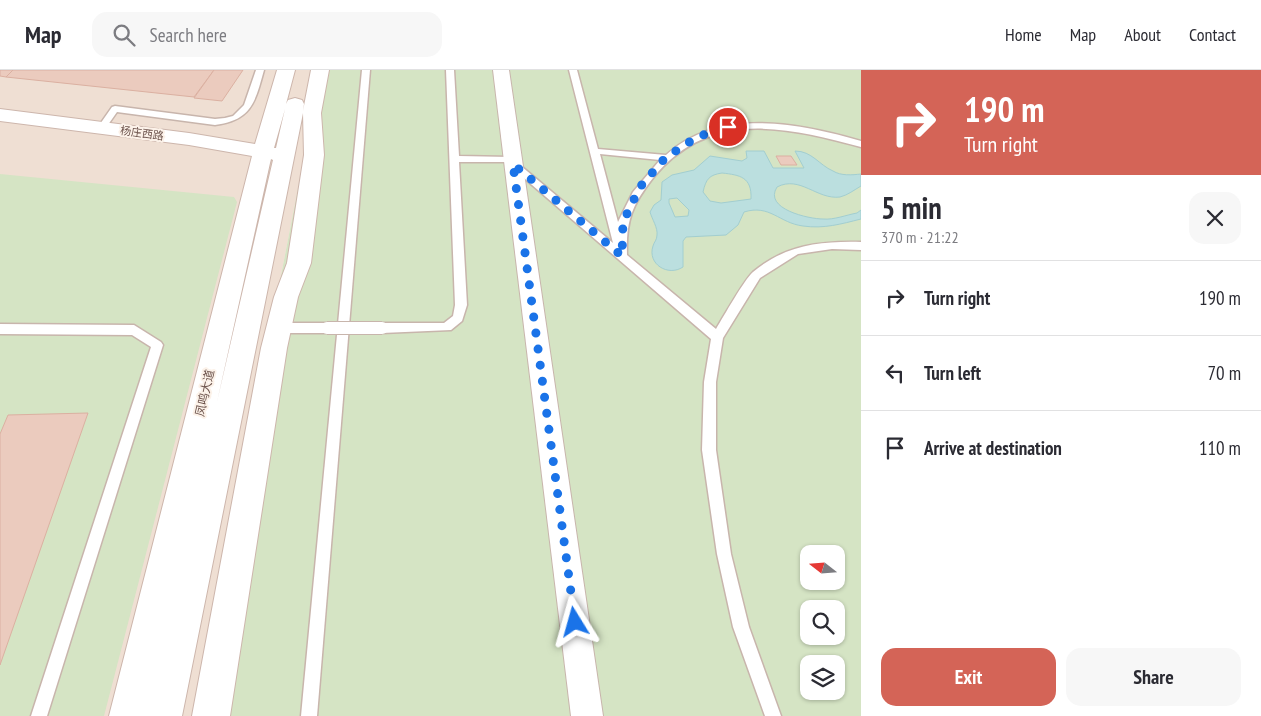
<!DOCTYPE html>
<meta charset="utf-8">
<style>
body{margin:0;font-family:"PT Sans Narrow","Noto Sans SC",sans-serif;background:#f7f7f7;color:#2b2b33;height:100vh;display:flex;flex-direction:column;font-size:19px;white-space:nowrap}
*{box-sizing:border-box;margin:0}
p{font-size:16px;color:#7c7c81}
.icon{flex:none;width:28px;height:28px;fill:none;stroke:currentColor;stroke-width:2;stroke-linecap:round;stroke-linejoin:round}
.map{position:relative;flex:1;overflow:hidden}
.details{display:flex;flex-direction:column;background:#fff;width:400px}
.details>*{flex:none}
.top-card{background:#d46457;color:#fff;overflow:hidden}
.needle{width:32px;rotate:287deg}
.fabs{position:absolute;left:800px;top:475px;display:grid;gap:10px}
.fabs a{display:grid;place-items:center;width:45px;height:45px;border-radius:10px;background:#fff;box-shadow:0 1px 4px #0004;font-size:25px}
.pin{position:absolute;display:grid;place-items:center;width:42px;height:42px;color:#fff;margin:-21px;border:2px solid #fff;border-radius:50%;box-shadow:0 1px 5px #0007}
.me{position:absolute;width:55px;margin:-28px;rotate:352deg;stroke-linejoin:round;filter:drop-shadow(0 0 4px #0008)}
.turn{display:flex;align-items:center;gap:18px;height:105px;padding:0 20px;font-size:22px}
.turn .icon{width:65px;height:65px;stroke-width:2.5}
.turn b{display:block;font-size:35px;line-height:42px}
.round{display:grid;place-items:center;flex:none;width:52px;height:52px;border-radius:15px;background:#f7f7f7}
.headline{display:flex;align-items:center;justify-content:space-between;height:85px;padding:0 20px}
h1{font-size:30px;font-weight:800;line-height:38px}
.button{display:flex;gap:10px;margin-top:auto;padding:10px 20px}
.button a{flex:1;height:58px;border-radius:15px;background:#d46457;color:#fff;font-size:20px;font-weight:800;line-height:58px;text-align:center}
.button a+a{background:#f7f7f7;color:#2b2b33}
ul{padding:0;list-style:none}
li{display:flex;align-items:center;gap:15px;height:75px;padding:0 20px;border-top:1px solid #e1e1e2}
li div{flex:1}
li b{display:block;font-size:19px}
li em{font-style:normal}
header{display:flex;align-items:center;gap:30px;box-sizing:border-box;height:70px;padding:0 25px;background:#fff;border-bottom:1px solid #e1e1e2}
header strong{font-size:24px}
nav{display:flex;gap:28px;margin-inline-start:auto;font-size:18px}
.search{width:350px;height:45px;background:#f7f7f7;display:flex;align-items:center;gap:12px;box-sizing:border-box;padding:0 18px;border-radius:15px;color:#7c7c81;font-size:19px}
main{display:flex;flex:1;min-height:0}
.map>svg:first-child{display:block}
.residential{fill:#efdfd3}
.green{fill:#d5e4c4;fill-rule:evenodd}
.water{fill:#bbdfdf;stroke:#a2ced0;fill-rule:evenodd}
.building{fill:#ebcbbe;stroke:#dbb0a1}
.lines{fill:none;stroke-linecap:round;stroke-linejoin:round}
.lane-casing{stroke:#c8b5ac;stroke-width:3}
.street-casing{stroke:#c8b5ac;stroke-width:2}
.secondary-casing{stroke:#cdb6ac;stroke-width:2}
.lane{fill:#fff;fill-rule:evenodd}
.street{fill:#fff;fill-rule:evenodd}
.secondary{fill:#fff;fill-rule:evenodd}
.lane-bridge-casing{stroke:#c8b5ac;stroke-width:14;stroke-linecap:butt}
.lane-bridge{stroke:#fff;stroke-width:12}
.route{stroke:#1a73e8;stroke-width:9;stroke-dasharray:0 16.2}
.labels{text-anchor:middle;stroke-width:4;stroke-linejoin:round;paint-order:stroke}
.far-street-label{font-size:11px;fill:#6d544d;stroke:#fcf2e9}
.street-label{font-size:12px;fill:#6d544d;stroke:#fcf2e9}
</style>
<header>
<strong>Map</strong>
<div class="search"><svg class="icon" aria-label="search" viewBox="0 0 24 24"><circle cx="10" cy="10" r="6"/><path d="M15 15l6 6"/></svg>Search here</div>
<nav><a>Home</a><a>Map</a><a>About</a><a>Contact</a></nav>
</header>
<main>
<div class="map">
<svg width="861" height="646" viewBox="0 0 861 646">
<rect width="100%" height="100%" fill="#f9eee3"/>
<polygon class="residential" points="0,0 323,0 300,108 195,646 0,646"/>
<g class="green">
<path d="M323,0H861V646H195L300,108ZM809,484H836V511H809ZM809,539H836V566H809ZM809,594H836V621H809Z"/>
<polygon points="0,104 234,127 237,132 104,646 0,646"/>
</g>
<path class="water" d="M746,81H764L773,98H804L795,81C812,81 819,95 833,101C841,106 852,105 861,104V116C854,120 848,125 840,127C817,130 800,105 777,117C763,139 809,149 823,149C834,150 846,145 857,143L861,140V149C841,154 824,159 803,156C779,153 770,134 744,142L738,155L726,165L686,167L683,171V197C668,207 647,194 653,176C654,172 657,170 657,165C658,158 652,149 650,142L654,135L661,130L662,112L672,105L694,100L710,86L742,91L747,88ZM722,103C740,105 752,107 751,129L721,133L710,131L703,122C706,109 709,105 722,103ZM677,128L689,140L688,146L675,147L669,133V129Z"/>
<g class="building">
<polygon points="0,0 13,0 6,7 0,6"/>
<polygon points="13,0 214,0 194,27 6,7"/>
<polygon points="214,0 243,0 222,31 194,28"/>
<polygon points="776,86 791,86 797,95 781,95"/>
<polygon points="88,343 0,595 0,364 8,345"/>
</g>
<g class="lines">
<defs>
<g id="lane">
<path d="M256,0H264C255,32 252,50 215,55L117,42L105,59H99L98,57L112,37L115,36L215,49L225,48L233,46L244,35Z"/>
<polygon points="362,0 370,0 317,646 301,646"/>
<path d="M446,0H454L459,86L516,87L518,89L515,91L613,173L569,0H577L598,79L666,85C719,37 799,53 861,71V77C786,57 710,38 653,108C632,135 626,150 627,185L716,259C724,246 744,210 753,202C785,175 821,171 861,172V180L832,179L798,184L760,208L723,268L716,312V380L731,484L749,557L781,646H765L733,557L717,484L702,380L704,312L711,269L510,96V92H459L467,235L462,251L451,260L382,263L376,258L382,253H444L453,246L455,235ZM600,84L660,90L633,122L618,152Z"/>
<polygon points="279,253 327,253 333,258 327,263 279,263 273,258"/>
<polygon points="0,254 134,255 161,272 163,275 47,646 31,646 151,277 132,265 0,264"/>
</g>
<polygon id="street" points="493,0 509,0 603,646 571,646"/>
<path id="secondary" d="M277,0H295L286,34L288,30L295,28L302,30L304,34L303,41L311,0H329L321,43L324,85L311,193L298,227L287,278L230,646H192L261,278L274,227L287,193L304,85L303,43L182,646H109L252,86L189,75L0,51V39L189,63L255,74ZM285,39L276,78H274ZM271,89L273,90L217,332L270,93Z"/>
</defs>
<use href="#lane" class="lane-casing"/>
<use href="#street" class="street-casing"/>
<use href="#secondary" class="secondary-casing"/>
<use href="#lane" class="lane"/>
<use href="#street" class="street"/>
<use href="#secondary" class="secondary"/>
<defs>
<polyline id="lane-bridge" points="327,258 382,258"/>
</defs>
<use href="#lane-bridge" class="lane-bridge-casing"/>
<use href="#lane-bridge" class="lane-bridge"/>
</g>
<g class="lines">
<polyline class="route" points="575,552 513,94 622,186 623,152 640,117 665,88 697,67 728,57"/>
</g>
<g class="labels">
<g class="far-street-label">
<text transform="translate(142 63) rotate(8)" y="4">杨庄西路</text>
</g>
<g class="street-label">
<text transform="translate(205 323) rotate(-77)" y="4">凤鸣大道</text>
</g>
</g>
</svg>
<div class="fabs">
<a><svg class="needle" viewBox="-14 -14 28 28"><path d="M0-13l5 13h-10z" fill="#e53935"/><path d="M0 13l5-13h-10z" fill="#7c7c81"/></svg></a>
<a><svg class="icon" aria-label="search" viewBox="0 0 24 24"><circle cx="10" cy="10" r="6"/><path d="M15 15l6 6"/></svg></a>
<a><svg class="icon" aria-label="layers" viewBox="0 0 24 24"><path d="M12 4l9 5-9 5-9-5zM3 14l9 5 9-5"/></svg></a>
</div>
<div class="pin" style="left:728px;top:57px;background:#d93025"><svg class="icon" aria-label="arrive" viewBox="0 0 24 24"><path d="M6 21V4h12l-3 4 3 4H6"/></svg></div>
<svg class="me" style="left:575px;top:552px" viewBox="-20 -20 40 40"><path d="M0-17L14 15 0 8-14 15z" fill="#1a73e8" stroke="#fff" stroke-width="4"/></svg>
</div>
<section class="details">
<div class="top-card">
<div class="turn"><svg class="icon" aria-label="right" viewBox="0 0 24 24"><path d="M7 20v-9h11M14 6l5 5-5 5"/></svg><div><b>190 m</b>Turn right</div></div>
</div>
<div class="headline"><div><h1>5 min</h1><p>370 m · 21:22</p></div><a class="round"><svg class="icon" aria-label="close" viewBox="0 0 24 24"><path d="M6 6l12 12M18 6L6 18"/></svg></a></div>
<ul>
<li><svg class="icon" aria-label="right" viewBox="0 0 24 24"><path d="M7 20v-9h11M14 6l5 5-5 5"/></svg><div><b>Turn right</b></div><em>190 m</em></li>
<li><svg class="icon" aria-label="left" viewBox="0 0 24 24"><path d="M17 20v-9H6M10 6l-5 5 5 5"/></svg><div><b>Turn left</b></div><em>70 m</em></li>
<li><svg class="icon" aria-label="arrive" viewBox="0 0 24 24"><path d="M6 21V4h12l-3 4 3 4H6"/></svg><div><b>Arrive at destination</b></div><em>110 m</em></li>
</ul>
<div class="button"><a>Exit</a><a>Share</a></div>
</section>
</main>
